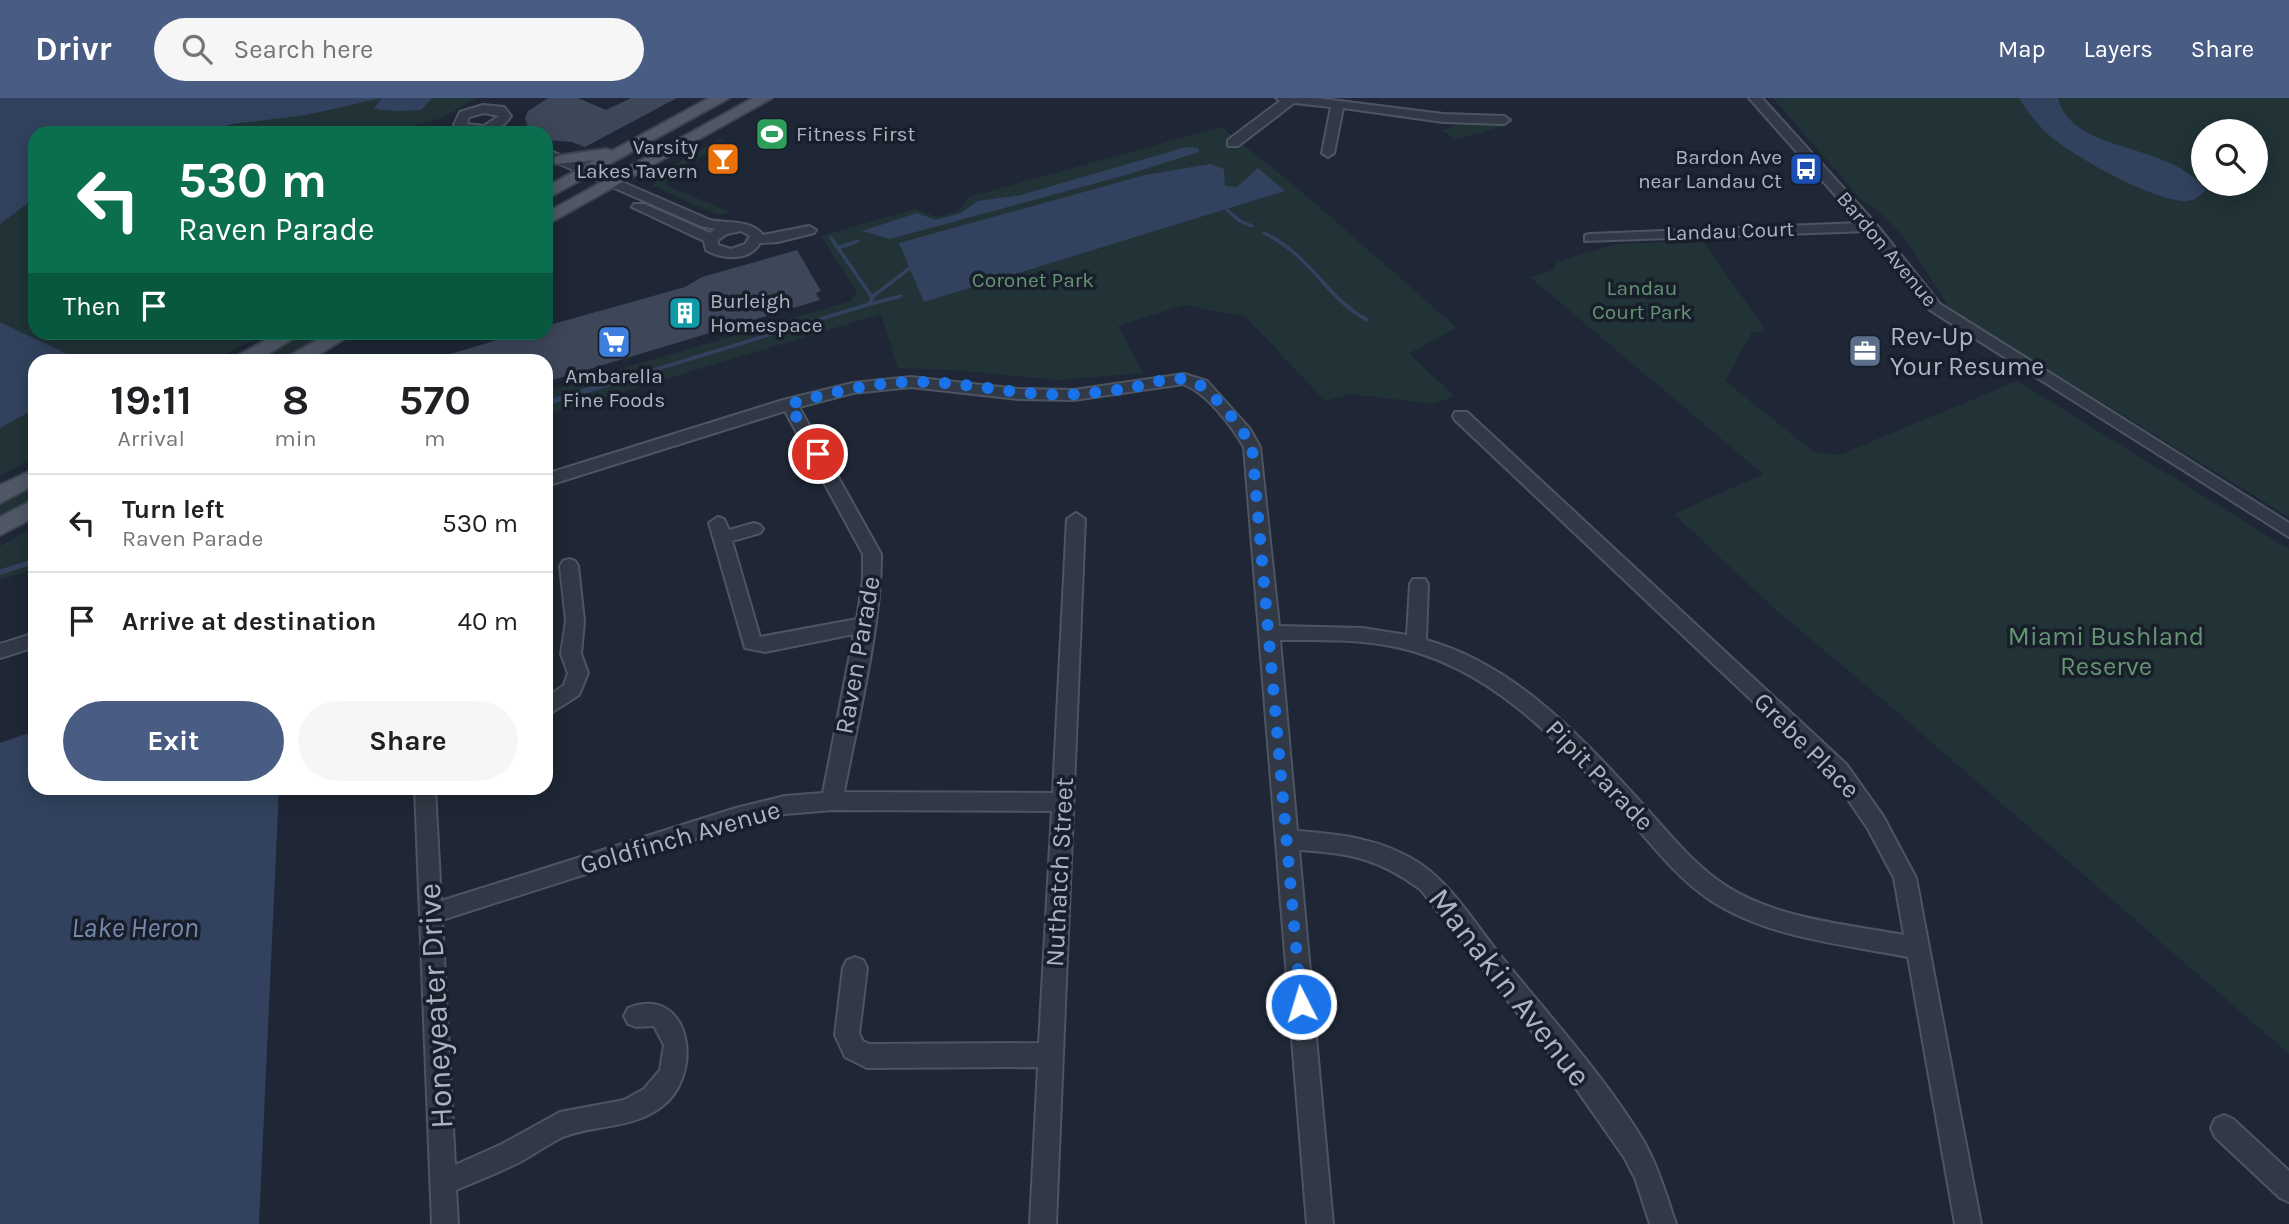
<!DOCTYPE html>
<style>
body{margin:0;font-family:Karla,sans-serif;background:#f6f6f6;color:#202124;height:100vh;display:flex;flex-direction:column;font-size:26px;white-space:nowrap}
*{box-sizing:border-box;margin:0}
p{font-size:23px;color:#757577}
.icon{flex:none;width:38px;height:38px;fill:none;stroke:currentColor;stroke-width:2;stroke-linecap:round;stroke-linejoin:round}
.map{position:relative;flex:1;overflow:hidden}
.details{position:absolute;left:28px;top:256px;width:525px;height:441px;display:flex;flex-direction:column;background:#fff;border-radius:21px;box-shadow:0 4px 18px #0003}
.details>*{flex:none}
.hud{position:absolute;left:28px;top:28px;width:525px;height:214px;border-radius:21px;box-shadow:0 4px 18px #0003;background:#0b6e4f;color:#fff;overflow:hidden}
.fabs{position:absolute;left:2191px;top:21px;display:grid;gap:14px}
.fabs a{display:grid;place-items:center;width:77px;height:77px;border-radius:50%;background:#fff;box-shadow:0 4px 18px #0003;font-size:35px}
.pin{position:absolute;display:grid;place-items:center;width:60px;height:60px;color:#fff;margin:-30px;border:4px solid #fff;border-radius:50%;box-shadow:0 2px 7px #0007}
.me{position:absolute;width:77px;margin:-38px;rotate:355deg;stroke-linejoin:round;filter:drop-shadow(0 0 5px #0008)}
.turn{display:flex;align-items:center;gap:24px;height:147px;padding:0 35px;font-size:32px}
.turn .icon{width:91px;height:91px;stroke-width:2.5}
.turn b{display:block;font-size:49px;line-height:60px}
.then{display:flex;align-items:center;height:66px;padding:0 35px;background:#0003;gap:14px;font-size:26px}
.eta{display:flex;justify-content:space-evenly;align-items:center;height:119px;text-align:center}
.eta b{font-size:42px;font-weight:700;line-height:49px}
.primary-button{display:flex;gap:14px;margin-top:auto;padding:14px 35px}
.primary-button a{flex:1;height:80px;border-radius:42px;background:#495c84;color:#fff;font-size:28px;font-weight:700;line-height:80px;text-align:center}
.primary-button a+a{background:#f6f6f6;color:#202124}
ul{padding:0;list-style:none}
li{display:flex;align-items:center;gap:21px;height:98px;padding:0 35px;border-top:2px solid #e0e0e0}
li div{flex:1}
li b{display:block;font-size:26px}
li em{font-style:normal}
header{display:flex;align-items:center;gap:42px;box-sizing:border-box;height:98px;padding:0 35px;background:#495c84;color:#fff}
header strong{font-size:33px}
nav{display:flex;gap:38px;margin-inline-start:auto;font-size:24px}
.search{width:490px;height:63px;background:#f6f6f6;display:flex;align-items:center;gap:18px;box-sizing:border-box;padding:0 24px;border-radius:38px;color:#757577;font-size:26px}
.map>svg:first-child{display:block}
.green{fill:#213337;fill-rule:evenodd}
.water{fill:#32425e}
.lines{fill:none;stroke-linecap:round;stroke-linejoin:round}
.stream-far1{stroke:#32425e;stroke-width:3.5}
.stream{stroke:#32425e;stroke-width:5}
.building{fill:#3d4759}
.minor-casing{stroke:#4d5462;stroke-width:4}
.major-casing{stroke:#3c4350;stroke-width:4}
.minor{fill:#323946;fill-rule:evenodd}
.major{fill:#505867;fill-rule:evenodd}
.route{stroke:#1a73e8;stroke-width:12;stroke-dasharray:0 21.6}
.labels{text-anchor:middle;stroke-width:7;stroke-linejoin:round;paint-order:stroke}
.far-poi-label{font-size:21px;fill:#acb4c4;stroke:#181f2b;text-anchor:start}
.far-street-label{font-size:21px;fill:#acb4c4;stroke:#181f2b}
.far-park-label{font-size:21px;fill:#649471;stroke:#181f2b}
.poi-label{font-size:26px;fill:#acb4c4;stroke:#181f2b;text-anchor:start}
.park-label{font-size:26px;fill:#649471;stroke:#181f2b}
.street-label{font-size:26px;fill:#acb4c4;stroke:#181f2b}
.water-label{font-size:28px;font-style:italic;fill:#7489ad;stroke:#181f2b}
.near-street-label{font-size:32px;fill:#acb4c4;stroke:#181f2b}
</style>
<header>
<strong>Drivr</strong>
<div class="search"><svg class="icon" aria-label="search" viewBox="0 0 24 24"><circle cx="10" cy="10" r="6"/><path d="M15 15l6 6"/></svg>Search here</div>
<nav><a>Map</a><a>Layers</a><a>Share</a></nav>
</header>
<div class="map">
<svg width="2289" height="1126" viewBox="0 0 2289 1126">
<rect width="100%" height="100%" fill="#1f2736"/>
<g class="green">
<path d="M382,0L375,11L421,12L432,0H477L442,20L412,28L404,35H202C261,19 323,14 382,0Z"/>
<path d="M1773,0H2289V419L1951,212C1925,175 1904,125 1862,103ZM2203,33H2256V86H2203Z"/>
<polygon points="1463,23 1483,23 1504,28 1455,42 1442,32 1456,28"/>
<polygon points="1221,29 1300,92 1457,230 1409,255 1454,298 1434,306 1351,296 1325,303 1246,219 1184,207 1118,228 1143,275 1057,282 953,272 898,270 881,216 546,317 546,293 851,203 857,194 821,138 915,111 937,119 959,113 968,99"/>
<polygon points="720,41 727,44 671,76 665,87 730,114 718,117 653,88 668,70"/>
<polygon points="35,100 35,234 266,235 215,262 80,262 0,224 0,126"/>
<polygon points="1703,143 1766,233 1752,234 1725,283 1814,354 1839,357 2017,283 2289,451 2289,956 1889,607 1775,511 1674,416 1763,376 1530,179 1555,171 1556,164 1616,146"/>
<polygon points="306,235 334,235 284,262 256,262"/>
<polygon points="35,311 35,359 0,378 0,330"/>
<polygon points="35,384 35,401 0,420 0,404"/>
<polygon points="35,428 35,471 0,482 0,448"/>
</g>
<g class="water">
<polygon points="0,0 432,0 421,12 397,13 374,11 382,0 306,17 234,26 202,35 35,35 35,100 0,126"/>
<path d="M2019,0H2058C2072,57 2172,43 2205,92C2200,98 2195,102 2187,103C2154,104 2075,59 2050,38C2038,27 2027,14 2019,0Z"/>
<polygon points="1186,49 1198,50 1199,54 1126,77 890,141 862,133 917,115 936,122 961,115 978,103 1021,97"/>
<polygon points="1210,66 1224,71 1225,88 1237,89 1258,70 1285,93 924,204 899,145 1145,77"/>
<polygon points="0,224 80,262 35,262 35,311 0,330"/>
<polygon points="35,633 35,690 279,690 259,1126 0,1126 0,645"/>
</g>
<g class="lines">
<g class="stream-far1">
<polyline points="1227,112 1240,123 1252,128"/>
<path d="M1264,135C1312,158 1324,198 1367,222"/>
<polyline points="838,150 858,143"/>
<polyline points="872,199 910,170"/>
<polyline points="870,206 901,198"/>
<polyline points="608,286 870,206 872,199 831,140"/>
</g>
<g class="stream">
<polyline points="546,305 614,284"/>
<polyline points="0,474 35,463"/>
</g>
</g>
<g class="building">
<polygon points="548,0 578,0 606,12 631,0 677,0 585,49 572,44 546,42 546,35 534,35 528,30 525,20 528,13"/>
<polygon points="797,152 821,193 816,195 820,202 546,284 546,262 440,262 440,259 524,234 546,234 546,228 685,189 702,179"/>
</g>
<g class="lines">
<defs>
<g id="minor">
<polygon points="1276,0 1316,0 1443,16 1504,18 1510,22 1504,26 1443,24 1343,10 1334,55 1328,59 1322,55 1331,9 1294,5 1238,48 1228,48 1228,42 1280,3"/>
<polygon points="1749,0 1762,0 1876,126 1940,206 2289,425 2289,439 1930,212 1867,133 1585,143 1585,137 1590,136 1860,125"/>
<path d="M483,7L504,9L511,18C499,36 471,43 454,27L460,14ZM484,15L499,18L484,28L467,26L469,19Z"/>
<path d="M546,51L710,122C728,126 751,121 763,137L809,128L816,132L814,135L778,144L760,145C750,163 722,162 706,152L704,143L632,109L634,106H644L710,135L715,131L701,128L546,60ZM741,133L750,138L745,146L731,151L718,147V142L727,136Z"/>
<path d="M1184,276L1207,283L1250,331L1260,349L1279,528L1362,530L1407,537L1410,486L1413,481H1425L1428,486L1426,542C1517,567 1585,643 1646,710C1671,738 1695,768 1726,788C1778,821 1845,826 1904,837L1894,780L1868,731L1832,678L1455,322L1453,318L1455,314H1467L1846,666L1883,718L1916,780L1981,1126H1955L1908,859C1842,846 1768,840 1710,802C1674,778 1649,742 1620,711C1556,641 1489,567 1391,548C1355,541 1317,542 1280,542L1297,733C1341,736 1382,741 1419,765C1452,787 1475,826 1500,857C1548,917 1603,976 1643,1042C1658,1068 1666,1097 1676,1126H1650L1635,1080L1624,1059L1570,982L1421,792C1380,761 1350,755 1299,752L1333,1126H1307L1244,349C1231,327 1207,295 1183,286L1074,302L1019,301L911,289L853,295L799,309L881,456C881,530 858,620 844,694L1053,695L1067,421L1076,415L1085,421L1056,1126H1030L1038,969L867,970L845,959L835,937L843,870L847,862L855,859L863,862L867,870L859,936L863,943L869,946L1039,945L1052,713L832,712L785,716L736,728L442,822L455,1067L502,1046L560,1014L624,1002L644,991L660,972L664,947L654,928L636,929L628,926L624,918L628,910C692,885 705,979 660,1010C628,1032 595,1026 563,1039C548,1046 535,1056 520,1064C500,1074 478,1083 456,1092L458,1126H432L415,690H435L441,803L736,710L785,698L823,695L854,536L765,554L745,550L709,425L718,419L724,421L729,432L754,425L760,427L763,431L760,435L732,443L760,539L857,521L863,481V456L785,313L546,388V376L783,302L853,285L911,279L1019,291L1074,292Z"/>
<polygon points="569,461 575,463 578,468 584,523 581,556 588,575 579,597 546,618 546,600 564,587 568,575 561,556 566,523 560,468 563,463"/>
<polygon points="35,535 35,549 0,560 0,546"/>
<polygon points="2224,1017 2233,1021 2289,1073 2289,1104 2280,1100 2215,1039 2211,1030 2215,1021"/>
</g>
<g id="major">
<polygon points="709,0 729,0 546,101 546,89 595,62 556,66 554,62 556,58 606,51 612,53"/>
<polygon points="753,0 772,0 546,127 546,115"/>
<polygon points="280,234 304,234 258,262 234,262 237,258"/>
<polygon points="331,234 355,234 310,262 286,262 289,258"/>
<polygon points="35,371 35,387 0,405 0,387"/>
<polygon points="35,401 35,419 0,437 0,419"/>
</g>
</defs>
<use href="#minor" class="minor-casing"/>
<use href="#major" class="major-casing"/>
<use href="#minor" class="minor"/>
<use href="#major" class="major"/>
</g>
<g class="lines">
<path class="route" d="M818,356L789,306C829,295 869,285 910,284C966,282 1020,300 1076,296C1093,295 1112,293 1129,290C1149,287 1171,276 1192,283C1209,288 1245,333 1252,349L1301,906"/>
</g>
<defs>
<symbol id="stadium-square" viewBox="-11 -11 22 22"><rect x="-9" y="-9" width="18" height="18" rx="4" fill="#2e9e5b" stroke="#181f2b"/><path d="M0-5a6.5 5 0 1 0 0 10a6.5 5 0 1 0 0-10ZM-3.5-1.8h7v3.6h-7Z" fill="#fff"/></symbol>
<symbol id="bar-square" viewBox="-11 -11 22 22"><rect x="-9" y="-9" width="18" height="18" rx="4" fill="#e8710a" stroke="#181f2b"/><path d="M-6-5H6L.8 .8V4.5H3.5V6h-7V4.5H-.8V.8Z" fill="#fff"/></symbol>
<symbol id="bus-square" viewBox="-11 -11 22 22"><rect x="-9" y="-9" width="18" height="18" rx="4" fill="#1a4fb4" stroke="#181f2b"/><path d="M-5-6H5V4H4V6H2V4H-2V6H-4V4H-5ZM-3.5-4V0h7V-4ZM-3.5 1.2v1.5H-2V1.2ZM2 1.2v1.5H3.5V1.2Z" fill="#fff"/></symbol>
<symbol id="building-square" viewBox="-11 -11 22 22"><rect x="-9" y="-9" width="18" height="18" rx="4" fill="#0f9aa8" stroke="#181f2b"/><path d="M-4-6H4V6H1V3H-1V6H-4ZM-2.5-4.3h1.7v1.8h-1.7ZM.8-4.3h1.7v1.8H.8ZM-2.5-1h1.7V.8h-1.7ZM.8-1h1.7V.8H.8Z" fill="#fff"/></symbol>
<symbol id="supermarket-square" viewBox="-11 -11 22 22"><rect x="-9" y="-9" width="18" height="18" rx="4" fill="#3f7fe0" stroke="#181f2b"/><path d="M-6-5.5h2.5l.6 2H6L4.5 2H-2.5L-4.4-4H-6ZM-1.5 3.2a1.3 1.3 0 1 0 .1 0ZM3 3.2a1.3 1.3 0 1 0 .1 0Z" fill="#fff"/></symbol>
<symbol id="office-square" viewBox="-11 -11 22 22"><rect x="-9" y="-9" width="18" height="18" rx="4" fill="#5c6f8a" stroke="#181f2b"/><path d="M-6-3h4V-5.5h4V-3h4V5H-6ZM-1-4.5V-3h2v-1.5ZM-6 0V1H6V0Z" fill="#fff"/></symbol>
</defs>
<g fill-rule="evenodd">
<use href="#stadium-square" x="753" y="17" width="38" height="38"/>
<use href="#bar-square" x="704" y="42" width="38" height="38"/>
<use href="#bus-square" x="1787" y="52" width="38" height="38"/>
<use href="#building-square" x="666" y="196" width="38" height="38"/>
<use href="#supermarket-square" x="595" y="225" width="38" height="38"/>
<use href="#office-square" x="1846" y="234" width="38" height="38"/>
</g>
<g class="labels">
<g class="far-poi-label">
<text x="796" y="43">Fitness First</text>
<text x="698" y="56" text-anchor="end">Varsity<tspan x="698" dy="24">Lakes Tavern</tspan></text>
<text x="1782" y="66" text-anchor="end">Bardon Ave<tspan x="1782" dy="24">near Landau Ct</tspan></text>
<text x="710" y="210">Burleigh<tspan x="710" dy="24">Homespace</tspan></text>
<text x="614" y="285" text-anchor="middle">Ambarella<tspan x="614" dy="24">Fine Foods</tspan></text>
</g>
<g class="far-street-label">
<text transform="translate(1730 133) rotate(-2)" y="7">Landau Court</text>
<text transform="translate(1887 151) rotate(50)" y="7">Bardon Avenue</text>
</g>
<g class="far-park-label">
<text x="1033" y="189">Coronet Park</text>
<text x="1642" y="197">Landau<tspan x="1642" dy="24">Court Park</tspan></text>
</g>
<g class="poi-label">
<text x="1890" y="247">Rev-Up<tspan x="1890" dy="30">Your Resume</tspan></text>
</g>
<g class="park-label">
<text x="2106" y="547">Miami Bushland<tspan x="2106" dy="30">Reserve</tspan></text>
</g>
<g class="street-label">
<text transform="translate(857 557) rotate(-80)" y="9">Raven Parade</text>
<text transform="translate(1807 647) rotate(45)" y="9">Grebe Place</text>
<text transform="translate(1600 677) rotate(46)" y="9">Pipit Parade</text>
<text transform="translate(680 739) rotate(-16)" y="9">Goldfinch Avenue</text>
<text transform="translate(1059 774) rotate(-87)" y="9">Nuthatch Street</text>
</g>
<g class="water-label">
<text x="135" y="839">Lake Heron</text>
</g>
<g class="near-street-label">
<text transform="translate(1510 889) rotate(52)" y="11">Manakin Avenue</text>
<text transform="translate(435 908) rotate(-93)" y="11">Honeyeater Drive</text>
</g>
</g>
</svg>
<div class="fabs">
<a><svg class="icon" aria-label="search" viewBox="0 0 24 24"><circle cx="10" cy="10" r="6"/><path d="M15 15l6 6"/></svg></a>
</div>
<div class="pin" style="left:818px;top:356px;background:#d93025"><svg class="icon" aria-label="arrive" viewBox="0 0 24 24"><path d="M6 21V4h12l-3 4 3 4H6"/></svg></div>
<svg class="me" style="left:1301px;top:906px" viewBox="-20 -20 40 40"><circle r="17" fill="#1a73e8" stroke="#fff" stroke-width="3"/><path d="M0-11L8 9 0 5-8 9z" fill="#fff"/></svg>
<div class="hud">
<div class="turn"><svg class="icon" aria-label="left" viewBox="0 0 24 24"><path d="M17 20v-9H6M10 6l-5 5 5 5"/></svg><div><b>530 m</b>Raven Parade</div></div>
<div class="then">Then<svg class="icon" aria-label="arrive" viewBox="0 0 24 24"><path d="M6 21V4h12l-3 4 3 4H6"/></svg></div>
</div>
<section class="details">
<div class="eta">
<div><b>19:11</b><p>Arrival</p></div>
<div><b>8</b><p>min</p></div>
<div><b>570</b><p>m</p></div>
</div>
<ul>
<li><svg class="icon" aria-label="left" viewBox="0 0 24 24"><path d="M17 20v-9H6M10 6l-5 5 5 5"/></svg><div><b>Turn left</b><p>Raven Parade</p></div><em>530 m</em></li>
<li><svg class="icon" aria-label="arrive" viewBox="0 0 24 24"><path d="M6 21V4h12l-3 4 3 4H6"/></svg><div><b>Arrive at destination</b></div><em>40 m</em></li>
</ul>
<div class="primary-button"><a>Exit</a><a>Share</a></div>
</section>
</div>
